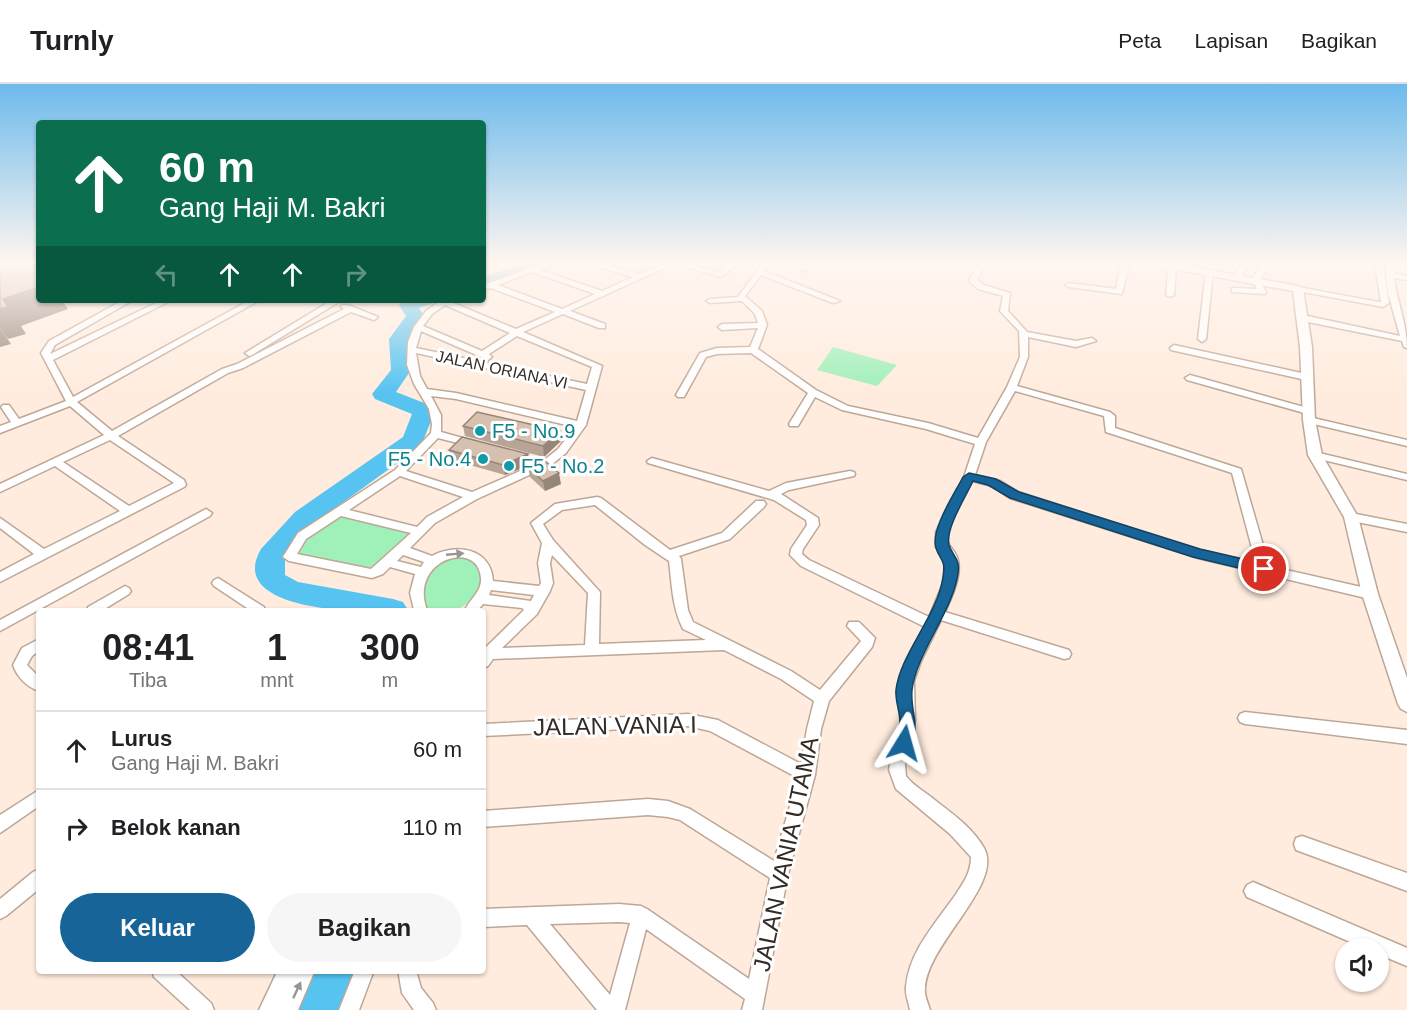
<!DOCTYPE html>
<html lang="id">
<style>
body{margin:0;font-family:Arial,sans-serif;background:#f6f6f6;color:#202124;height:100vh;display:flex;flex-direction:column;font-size:22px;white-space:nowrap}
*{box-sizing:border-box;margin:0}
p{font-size:20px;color:#757577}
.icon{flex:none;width:33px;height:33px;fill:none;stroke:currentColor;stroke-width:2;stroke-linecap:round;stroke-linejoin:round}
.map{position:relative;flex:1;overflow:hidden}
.drawer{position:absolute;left:36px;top:524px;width:450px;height:366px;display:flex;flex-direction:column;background:#fff;border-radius:6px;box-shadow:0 2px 4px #0004}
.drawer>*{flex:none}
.guide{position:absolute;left:36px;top:36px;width:450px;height:183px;border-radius:6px;box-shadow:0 2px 4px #0004;background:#0b6e4f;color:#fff;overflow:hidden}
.buttons{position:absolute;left:1335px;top:854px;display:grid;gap:12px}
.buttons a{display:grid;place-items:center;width:54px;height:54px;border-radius:50%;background:#fff;box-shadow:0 2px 4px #0004;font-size:30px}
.pin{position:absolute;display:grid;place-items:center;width:51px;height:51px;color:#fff;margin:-26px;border:3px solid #fff;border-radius:50%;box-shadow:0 2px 6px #0007}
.me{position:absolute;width:66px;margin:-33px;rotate:8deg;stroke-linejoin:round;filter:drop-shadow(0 0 4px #0008)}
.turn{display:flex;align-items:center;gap:21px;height:126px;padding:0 24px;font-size:27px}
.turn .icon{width:78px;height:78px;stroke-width:2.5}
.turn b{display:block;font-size:42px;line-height:51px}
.lanes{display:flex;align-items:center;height:57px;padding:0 24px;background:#0003;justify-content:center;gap:30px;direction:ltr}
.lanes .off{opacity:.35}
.eta{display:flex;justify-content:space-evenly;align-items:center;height:102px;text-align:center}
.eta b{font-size:36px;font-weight:800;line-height:42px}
.action{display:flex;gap:12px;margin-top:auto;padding:12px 24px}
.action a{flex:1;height:69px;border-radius:36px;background:#176598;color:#fff;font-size:24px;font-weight:800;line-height:69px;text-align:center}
.action a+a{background:#f6f6f6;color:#202124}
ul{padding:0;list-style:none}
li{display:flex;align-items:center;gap:18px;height:78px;padding:0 24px;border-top:2px solid #e0e0e0}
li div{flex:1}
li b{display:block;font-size:22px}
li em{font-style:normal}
header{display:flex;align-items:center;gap:36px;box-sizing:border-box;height:84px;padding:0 30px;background:#fff;border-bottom:2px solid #e0e0e0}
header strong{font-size:28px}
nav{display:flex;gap:33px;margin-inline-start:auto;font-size:21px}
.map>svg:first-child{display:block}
.green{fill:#9ff0b9}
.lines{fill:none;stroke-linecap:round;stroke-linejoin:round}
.river{fill:#56c3f1;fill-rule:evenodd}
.minor-casing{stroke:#bda797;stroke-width:3}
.tertiary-casing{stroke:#bda797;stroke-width:3}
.minor{fill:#fff;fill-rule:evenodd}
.tertiary{fill:#fff;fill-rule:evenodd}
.wall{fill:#b8a596}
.shaded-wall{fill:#96867a}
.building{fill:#d6c0af;stroke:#96867a;stroke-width:1.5}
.oneway{fill:#9a9592}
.route{fill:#176598;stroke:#0f4263;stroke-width:1.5}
.culture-dot{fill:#0f9aa8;stroke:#fff;stroke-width:2}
.labels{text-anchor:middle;stroke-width:6;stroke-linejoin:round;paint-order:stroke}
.far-street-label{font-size:16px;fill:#342b25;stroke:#fff}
.culture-label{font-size:20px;fill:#0d838f;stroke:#fff;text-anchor:start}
.near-street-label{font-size:24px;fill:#342b25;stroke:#fff}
</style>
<header>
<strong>Turnly</strong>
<nav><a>Peta</a><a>Lapisan</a><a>Bagikan</a></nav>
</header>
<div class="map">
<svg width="1407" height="926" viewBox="0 0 1407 926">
<rect width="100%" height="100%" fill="#ffecde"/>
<g class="green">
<polygon points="833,263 897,281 877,302 817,286"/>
<polygon points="341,429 414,448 379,485 291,472 305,453"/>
<path d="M455,468L478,474L485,508L457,526H420C412,489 427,486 455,468Z"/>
</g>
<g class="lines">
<g class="river">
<polygon points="522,180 545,180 543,184 483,204 483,193"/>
<path d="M405,216H434L431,220L419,224L424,232L409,255L411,286L396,308L432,322L435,327L421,362L313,440L285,474V491L298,498L393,515L403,518L408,526C375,530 223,530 261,465L295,428L403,353L412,330L375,315L372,310L391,286L389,255L406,232L399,221Z"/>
<polygon points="314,886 357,886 341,926 297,926"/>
</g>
<defs>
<g id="minor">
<path d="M542,180H552L540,186L602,207L633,193L594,182L593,180H604L639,190L664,180H673L570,227L605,240V244H599L563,230L523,248L602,282L586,341L566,369L551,381L477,415L435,439L410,464L432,472C456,459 491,464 493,497L539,502L541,499L538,479L542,459L531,439L555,420L597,413L601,414L670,466L722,449L756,417H764L766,420L764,423L730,455L679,472L681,475L688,526L693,538L791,587L820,606L861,557L847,542L849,538H859L875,554L872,563L829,617L821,645L815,691L788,790L762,926H742L745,915L646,845L625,926H597L527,841L483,843V825L619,820L641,822L647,825L749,895L770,794L680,736L668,733L648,731L483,743V727L648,715L668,717L690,725L774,777L798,694L710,647L688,642L483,652V640L688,630L718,636L801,680L807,645L814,617L781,595L724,566L493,575L488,582L483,584V566L524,526L522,524L483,520L478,526H465C469,516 482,508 481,494C478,454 408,476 427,526H414L410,509L415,490L390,483L383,490L372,494L289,477L283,473L298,449L395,386L431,349L432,340L429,325L414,300L407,281L408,258L414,243L426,227L441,216H453L451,218L516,245L555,228L491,204L483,206V201ZM532,188L595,210L562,225L498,201ZM445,221L510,249L482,267L423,242L432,230ZM421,247L488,276L492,273L489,270L517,252L592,283L587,300L416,264ZM416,269L586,306L577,337L456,309L427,305L420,292ZM431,312L456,315L575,343L558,365L543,377L472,408L406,387L438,354L473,363L478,360L477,358L441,348V331ZM400,392L463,413L427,433L417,443L349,426ZM595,421L645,461L669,477C672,501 672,523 683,545L706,556L599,560L600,508L553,456L543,440L562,426ZM341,432L411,449L371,485L297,470L306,455ZM403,471L424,478L421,483L397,477ZM552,471L588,509L585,561L502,564L537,530L550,507L553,499L550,479ZM491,506L534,511L531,517L489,511ZM619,838L630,839L610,911L550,840Z"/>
<polygon points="675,180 686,180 719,188 729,180 737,180 721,193"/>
<path d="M762,180H770L764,187L840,217L833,219L761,191L745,212L762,227L767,241L758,265L816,306L848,322L928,339L978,354L1007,303L1020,273L1019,247L1000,227L1003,212L978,205L969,197L978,180H986L977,196L984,201L1010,209L1008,227L1027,248L1076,257L1092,254L1096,257L1076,263L1028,253V273L1017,302L1110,328L1115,332V344L1241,385L1269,482L1370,505L1375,507L1376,510L1375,513L1370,515L1198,474L1010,414L992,402L972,397C966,411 951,435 948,448C945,462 953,463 957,473C963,489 952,513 945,528L1069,566L1071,570L1069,574L1064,575L941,536L921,577L914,597L915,637L905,680L906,692C911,699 920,705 927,710C946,725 972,742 984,764C1004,800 927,860 925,904C924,911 928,919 930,926H910C909,919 905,911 906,903C909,867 936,839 956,810C964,798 971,788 971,773L950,750L896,705L889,686L891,673L901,637L900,597L907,577L925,543L801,482L790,471L791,465L807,441L806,436L774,416L648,379L647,377L652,374L769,407L786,399L850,387L854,388L855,390L854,392L789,406L781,410L818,434L819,441L803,465L802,470L809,476L929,533L942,502L945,488V475L936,463V448L964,393L975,360L926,345L842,326L815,313L798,342H790L789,340L808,309L751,269L717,270L706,273L684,313H678L676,311L700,269L717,264L750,263L758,244L722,246L718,243L722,240L758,239L755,230L742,217L710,219L706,217L710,215L738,213ZM1015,307L1104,332L1106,348L1232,389L1256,479L1199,466L1018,408L1000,397L975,391L986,358Z"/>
<polygon points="788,180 798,180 809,185 805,187"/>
<polygon points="1121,180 1129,180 1122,210 1069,203 1065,201 1069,199 1116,205"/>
<polygon points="1169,180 1176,182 1174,211 1170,213 1166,211"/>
<polygon points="1241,180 1249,180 1240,196 1234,196 1233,194"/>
<polygon points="1260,180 1268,180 1260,197 1266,208 1265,210 1232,208 1232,204 1235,204 1257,205 1252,197"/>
<polygon points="1375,180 1383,180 1389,219 1383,223 1298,207 1294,205 1298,203 1379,218 1381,218"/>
<path d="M1385,180H1393L1394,189L1407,192V196L1394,194C1397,218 1407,239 1407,264L1404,263L1402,257L1303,237L1299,234L1303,231L1400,252L1388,209Z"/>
<polygon points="1206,187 1213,189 1206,255 1202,258 1198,255"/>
<path d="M123,216H133L55,261L50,270L162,216H172L53,276L73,313L250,216H260L77,318L112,347L222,285L237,280L344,225L341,223L342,221H348L378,233L374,236L351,228L243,284L228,289L118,352L184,396L186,401L184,403L0,498V488L34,470L0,444V434L44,465L120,427L55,382L0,408V400L104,351L70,322L0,349V342L11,338L1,323L3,321H9L19,335L66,317L41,269L49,257ZM110,356L174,399L129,422L63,378Z"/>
<polygon points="332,216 342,216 252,271 249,272 245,269"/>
<polygon points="1174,261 1306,290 1311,293 1306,296 1171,266 1170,264"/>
<polygon points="1190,291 1311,325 1313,327 1308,330 1187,296 1185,294"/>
<polygon points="1309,333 1407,356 1407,362 1305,338 1305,334"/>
<polygon points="1315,368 1407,390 1407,396 1311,373 1310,371"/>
<polygon points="206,425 212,429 210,432 0,547 0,536"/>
<polygon points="1351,429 1407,440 1407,448 1347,436 1345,433"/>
<polygon points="218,494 264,523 265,526 250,526 214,502 212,499 214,496"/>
<polygon points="125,502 129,504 131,507 129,510 103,526 87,526 88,523"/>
<path d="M39,555V567L32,572L27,581L39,593V607C27,603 17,593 13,581L22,564Z"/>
<polygon points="1245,628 1407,646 1407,660 1245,640 1240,638 1238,634 1240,630"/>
<polygon points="39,706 39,722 0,749 0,731"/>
<polygon points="1302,752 1407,789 1407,807 1296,766 1294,760 1296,754"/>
<polygon points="39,785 39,805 6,832 0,835 0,815 33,788"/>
<polygon points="1253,798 1407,864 1407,882 1378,870 1378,864 1364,864 1247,813 1244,807 1247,801"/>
<polygon points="152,886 175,886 211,919 214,926 190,926 154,893"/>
<polygon points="278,886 315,886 298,926 259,926"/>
<polygon points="355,886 374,886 359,926 339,926"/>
<polygon points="398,886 416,886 421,904 433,919 436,926 414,926 402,909"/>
</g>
<polygon id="tertiary" points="1158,180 1175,180 1298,202 1303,205 1312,263 1315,336 1322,371 1358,433 1378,510 1407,594 1407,628 1401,625 1398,620 1362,510 1344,433 1308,371 1303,336 1300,263 1293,207 1162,183"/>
</defs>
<use href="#minor" class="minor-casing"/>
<use href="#tertiary" class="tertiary-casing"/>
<use href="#minor" class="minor"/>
<use href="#tertiary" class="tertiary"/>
</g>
<g class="wall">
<polygon points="463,342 561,357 544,373 465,352"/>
<polygon points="449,366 528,370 530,381 505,391 452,376"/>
<polygon points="528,383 561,400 545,407 530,393"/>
</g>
<g class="shaded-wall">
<polygon points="39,203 39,216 62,216 68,225 21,242 26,250 8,255 0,244 0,225 3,215"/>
<polygon points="0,244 11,260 0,263"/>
<polygon points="560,347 561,357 544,373 543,362"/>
<polygon points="528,370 530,381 505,391 503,381"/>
<polygon points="559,389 561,400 545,407 543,397"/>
</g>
<g class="building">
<polygon points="17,180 35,180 39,184 39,203 3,215 8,223 0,225 0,184"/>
<polygon points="477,328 560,347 543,362 463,342"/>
<polygon points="462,353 528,370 503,381 449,366"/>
<polygon points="544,376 559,389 543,397 528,383"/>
</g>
<defs><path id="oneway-solid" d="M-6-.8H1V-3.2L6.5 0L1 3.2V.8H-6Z" transform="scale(1.5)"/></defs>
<g class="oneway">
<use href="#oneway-solid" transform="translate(455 470) rotate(-5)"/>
<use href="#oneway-solid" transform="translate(297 906) rotate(-65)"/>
</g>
<linearGradient id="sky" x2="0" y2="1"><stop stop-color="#6dbaec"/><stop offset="0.58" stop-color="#fff6f0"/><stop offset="1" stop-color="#fff6f0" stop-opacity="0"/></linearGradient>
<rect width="1407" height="309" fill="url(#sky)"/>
<path class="route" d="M969,389L996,395L1019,408L1200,465L1269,481L1271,485L1264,490L1193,473L1010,414L988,401L973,397C966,412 945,445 949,461C953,474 962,474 957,495C949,532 916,571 912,606C910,628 921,641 910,665L904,667L898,665C893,655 899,648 900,638C900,628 895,617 896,606C900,570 938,531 943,493C946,474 940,477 936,464C930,446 955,409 963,393Z"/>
<g class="culture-dot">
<circle cx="480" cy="347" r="6"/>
<circle cx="483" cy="375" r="6"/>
<circle cx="509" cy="382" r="6"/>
</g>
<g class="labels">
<g class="far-street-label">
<text transform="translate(502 285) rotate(12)" y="6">JALAN ORIANA VI</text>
</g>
<g class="culture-label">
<text x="492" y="354">F5 - No.9</text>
<text x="471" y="382" text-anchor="end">F5 - No.4</text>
<text x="521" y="389">F5 - No.2</text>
</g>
<g class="near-street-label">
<text transform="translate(615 642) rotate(-1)" y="8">JALAN VANIA I</text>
<text transform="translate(786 770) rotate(-78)" y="8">JALAN VANIA UTAMA</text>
</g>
</g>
</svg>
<div class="buttons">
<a><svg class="icon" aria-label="sound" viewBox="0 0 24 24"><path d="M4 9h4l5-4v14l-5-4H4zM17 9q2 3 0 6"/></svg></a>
</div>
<div class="pin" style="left:1264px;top:485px;background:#d93025"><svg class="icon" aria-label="arrive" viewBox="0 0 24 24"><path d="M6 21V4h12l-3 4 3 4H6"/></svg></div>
<svg class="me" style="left:904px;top:659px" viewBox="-20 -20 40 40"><path d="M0-17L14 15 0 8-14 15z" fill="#176598" stroke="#fff" stroke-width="4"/></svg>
<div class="guide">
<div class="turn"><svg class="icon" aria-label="ahead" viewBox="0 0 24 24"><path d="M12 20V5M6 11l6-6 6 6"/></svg><div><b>60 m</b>Gang Haji M. Bakri</div></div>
<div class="lanes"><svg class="icon off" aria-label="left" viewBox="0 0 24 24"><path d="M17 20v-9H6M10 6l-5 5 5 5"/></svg><svg class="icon" aria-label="ahead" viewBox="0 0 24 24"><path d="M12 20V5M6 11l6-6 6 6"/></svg><svg class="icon" aria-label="ahead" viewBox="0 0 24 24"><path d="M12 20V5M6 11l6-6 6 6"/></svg><svg class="icon off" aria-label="right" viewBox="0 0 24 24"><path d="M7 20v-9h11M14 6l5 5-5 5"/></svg></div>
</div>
<section class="drawer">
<div class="eta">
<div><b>08:41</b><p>Tiba</p></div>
<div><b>1</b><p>mnt</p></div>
<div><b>300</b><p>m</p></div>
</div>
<ul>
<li><svg class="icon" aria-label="ahead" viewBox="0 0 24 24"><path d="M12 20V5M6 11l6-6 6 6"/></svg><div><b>Lurus</b><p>Gang Haji M. Bakri</p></div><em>60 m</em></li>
<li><svg class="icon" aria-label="right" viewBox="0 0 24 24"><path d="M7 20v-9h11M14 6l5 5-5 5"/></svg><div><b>Belok kanan</b></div><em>110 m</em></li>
</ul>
<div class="action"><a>Keluar</a><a>Bagikan</a></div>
</section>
</div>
